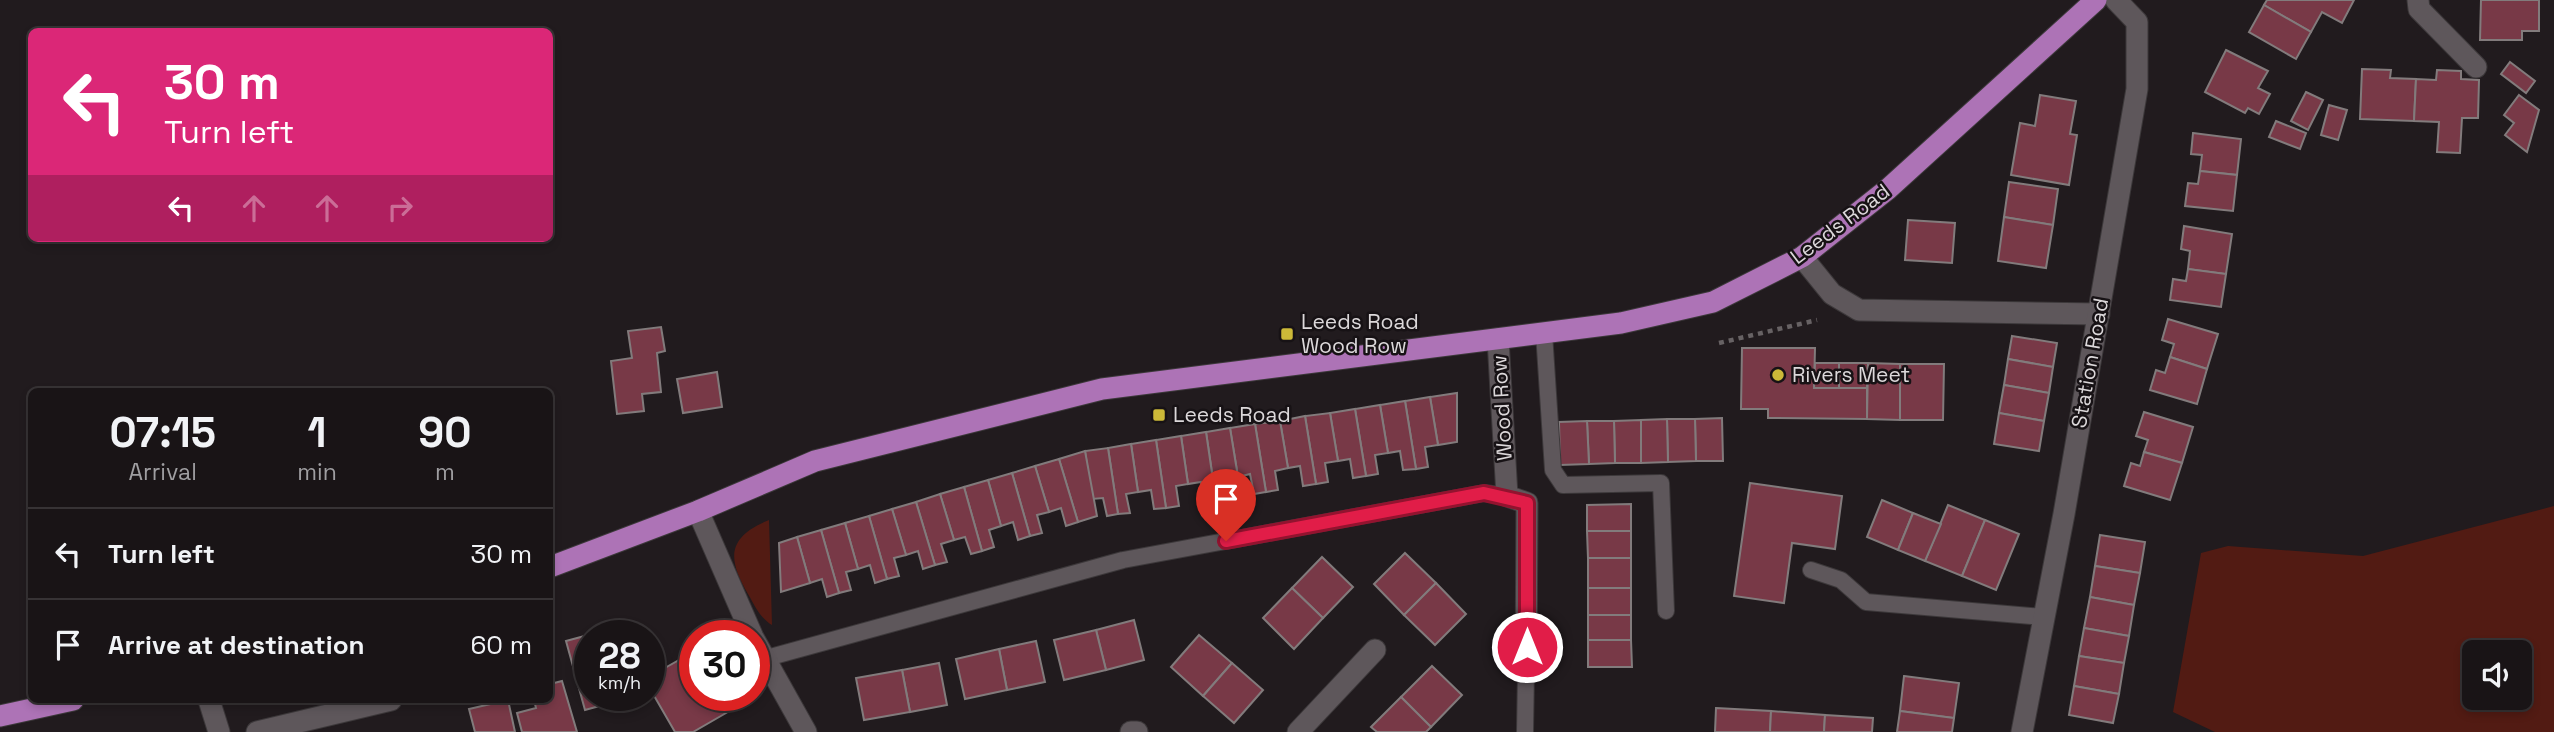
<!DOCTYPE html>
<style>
body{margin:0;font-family:"Space Grotesk",sans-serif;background:#262123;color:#f1f3f6;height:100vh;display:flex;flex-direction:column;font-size:26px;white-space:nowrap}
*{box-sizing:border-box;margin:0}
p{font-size:23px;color:#9f9ea1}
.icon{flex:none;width:38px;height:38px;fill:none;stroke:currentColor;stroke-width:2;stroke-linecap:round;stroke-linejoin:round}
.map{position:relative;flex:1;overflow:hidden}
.drawer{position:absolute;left:28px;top:388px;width:525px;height:315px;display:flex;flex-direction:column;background:#191416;border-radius:10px;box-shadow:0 4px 10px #0003,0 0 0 2px #373335}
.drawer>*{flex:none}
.guide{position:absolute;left:28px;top:28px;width:525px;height:214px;border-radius:10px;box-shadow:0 4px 10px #0003,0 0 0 2px #373335;background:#db2777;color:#fff;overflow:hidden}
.fabs{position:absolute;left:2462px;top:640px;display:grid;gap:14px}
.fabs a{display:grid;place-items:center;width:70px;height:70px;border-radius:10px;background:#191416;box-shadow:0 4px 10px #0003,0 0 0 2px #373335;font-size:35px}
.speed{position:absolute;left:574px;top:620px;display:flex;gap:14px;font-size:35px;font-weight:700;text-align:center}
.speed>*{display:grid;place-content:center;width:91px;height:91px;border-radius:50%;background:#191416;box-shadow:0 4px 10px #0003,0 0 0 2px #373335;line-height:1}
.speed small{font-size:18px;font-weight:400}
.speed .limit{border:10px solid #d22;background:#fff;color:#111}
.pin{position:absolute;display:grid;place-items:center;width:60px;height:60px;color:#fff;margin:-72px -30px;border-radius:50% 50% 50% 0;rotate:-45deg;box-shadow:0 0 7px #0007}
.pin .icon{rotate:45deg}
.me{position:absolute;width:77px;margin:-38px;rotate:0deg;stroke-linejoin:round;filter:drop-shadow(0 0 5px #0008)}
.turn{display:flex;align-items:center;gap:24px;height:147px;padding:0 21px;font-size:32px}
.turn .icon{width:91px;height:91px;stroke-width:2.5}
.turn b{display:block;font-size:49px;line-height:60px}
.lanes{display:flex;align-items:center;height:66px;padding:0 21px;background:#0003;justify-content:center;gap:35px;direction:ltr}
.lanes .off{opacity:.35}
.eta{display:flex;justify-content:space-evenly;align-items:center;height:119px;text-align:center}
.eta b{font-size:42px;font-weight:700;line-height:49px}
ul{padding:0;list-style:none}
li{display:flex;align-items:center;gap:21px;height:91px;padding:0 21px;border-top:2px solid #373335}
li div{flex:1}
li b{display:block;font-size:26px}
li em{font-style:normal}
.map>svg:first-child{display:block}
.green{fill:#521b13;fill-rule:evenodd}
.building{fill:#783947;stroke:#827b7c;stroke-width:2}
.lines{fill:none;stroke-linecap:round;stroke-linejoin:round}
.lane-casing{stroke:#3c383a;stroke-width:18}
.street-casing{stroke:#3c383a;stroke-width:23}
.primary-casing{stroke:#3c383a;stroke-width:23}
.path{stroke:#676264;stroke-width:4.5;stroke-dasharray:5 5;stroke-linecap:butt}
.lane{stroke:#5e575b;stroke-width:16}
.street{stroke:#5e575b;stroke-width:21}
.primary{stroke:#ad73b6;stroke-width:21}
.route-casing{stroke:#92132f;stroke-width:18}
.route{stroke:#e11d48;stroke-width:12}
.poi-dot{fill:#ccb938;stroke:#171215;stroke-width:2.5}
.labels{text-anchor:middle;stroke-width:5;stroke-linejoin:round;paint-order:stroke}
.street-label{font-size:21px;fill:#dcd8da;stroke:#171215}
.poi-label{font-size:21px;fill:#dcd8da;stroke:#171215;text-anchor:start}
</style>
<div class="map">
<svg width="2554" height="732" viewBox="0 0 2554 732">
<rect width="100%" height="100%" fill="#211b1e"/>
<g class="green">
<path d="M2554,506V732H2215L2173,712L2201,553L2228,546L2363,556ZM2474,653H2520V698H2474Z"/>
<path d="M769,520L772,625C760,618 755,606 748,594C727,558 727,537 769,520Z"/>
</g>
<g class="building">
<polygon points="2267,0 2354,0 2342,23 2322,12 2311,32 2264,5"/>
<polygon points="2481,0 2539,0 2539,31 2522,31 2522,40 2480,40"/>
<polygon points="2264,5 2311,32 2296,59 2249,32"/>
<polygon points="2226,50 2268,71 2258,88 2270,94 2259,114 2248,108 2245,113 2205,92"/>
<polygon points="2510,62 2535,81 2526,93 2501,74"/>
<polygon points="2362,69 2391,70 2390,78 2416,79 2414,121 2360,119"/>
<polygon points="2437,70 2461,71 2461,79 2479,80 2478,118 2462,118 2460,153 2437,152 2439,122 2414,121 2416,79 2436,80"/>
<polygon points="2306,92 2323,100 2308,130 2291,121"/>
<polygon points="2040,95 2076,101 2070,134 2077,135 2069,185 2011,175 2020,123 2035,126"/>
<polygon points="2519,95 2539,110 2527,152 2505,135 2514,123 2504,115"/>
<polygon points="2329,105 2347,110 2338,140 2321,135"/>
<polygon points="2276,121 2306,133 2300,149 2269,137"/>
<polygon points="2193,133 2241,139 2237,175 2200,171 2202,155 2191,154"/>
<polygon points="2200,171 2237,175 2233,211 2185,206 2188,183 2198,184"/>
<polygon points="2009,182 2058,189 2053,225 2004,217"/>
<polygon points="2004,217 2053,225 2046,268 1998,261"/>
<polygon points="1908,220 1955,223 1952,263 1905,260"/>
<polygon points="2184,226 2232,234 2226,274 2188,269 2190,251 2181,249"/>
<polygon points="2188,269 2226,274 2221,307 2170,300 2173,279 2186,281"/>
<polygon points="2168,319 2218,334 2207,369 2170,357 2174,344 2162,340"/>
<polygon points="661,327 665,351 657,353 661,392 642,394 644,411 617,414 611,361 632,358 628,331"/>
<polygon points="2012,336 2057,343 2053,367 2008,359"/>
<polygon points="1742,348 1815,348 1814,388 1867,388 1867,419 1768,418 1768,409 1741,409"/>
<polygon points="2170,357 2207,369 2197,404 2150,390 2156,370 2165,373"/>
<polygon points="2008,359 2053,367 2049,393 2004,385"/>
<polygon points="1815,363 1839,363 1839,388 1814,388"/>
<polygon points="1839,363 1868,363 1867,388 1839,388"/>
<polygon points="1868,363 1900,364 1900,420 1867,419"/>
<polygon points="1900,364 1944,364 1943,420 1900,420"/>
<polygon points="717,372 722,407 683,413 677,379"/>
<polygon points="2004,385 2049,393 2044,421 1999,413"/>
<polygon points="1457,393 1457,442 1438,445 1430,397"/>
<polygon points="1430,397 1438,445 1425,447 1428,467 1416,469 1405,401"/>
<polygon points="1405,401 1416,469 1403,470 1400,451 1388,453 1380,405"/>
<polygon points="1380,405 1388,453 1375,455 1378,474 1366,476 1355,409"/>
<polygon points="1355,409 1366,476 1353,478 1350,459 1338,461 1330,413"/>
<polygon points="2144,412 2193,427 2182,463 2144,452 2148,440 2136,436"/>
<polygon points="1330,413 1338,461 1325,463 1328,482 1316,484 1305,416"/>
<polygon points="1999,413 2044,421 2039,451 1994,444"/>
<polygon points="1305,416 1316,484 1303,486 1300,466 1288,468 1280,421"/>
<polygon points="1722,418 1723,461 1696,461 1695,419"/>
<polygon points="1667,419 1695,419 1696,461 1668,462"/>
<polygon points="1667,419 1668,462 1641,463 1641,420"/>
<polygon points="1641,420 1641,463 1615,463 1614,421"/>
<polygon points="1280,421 1288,468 1275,471 1278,490 1266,492 1255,424"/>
<polygon points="1587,421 1614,421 1615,463 1589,464"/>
<polygon points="1587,421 1589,464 1560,465 1559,422"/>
<polygon points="1255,424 1266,492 1254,494 1250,474 1238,477 1230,428"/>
<polygon points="1230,428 1238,477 1226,478 1229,498 1216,500 1206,432"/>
<polygon points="1206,432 1216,500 1204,502 1201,482 1188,484 1181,436"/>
<polygon points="1181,436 1188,484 1176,486 1179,506 1166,508 1156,440"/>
<polygon points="1156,440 1166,508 1154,509 1151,490 1138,492 1131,444"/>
<polygon points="1131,444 1138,492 1126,494 1130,513 1118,514 1108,448"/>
<polygon points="1108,448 1118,514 1107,516 1103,498 1092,499 1085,451"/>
<polygon points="1085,451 1097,516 1078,522 1059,459"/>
<polygon points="2144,452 2182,463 2170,500 2124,486 2131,463 2140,466"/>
<polygon points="1059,459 1078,522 1066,526 1061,508 1049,512 1035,466"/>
<polygon points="1035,466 1049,512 1037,515 1042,533 1030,536 1012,473"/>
<polygon points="1012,473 1030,536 1018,540 1013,522 1001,526 988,480"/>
<polygon points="988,480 1001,526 989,530 994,547 982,551 964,487"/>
<polygon points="1750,483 1842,496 1835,549 1792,543 1784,603 1734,596"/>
<polygon points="964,487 982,551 971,554 965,537 954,540 940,494"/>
<polygon points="940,494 954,540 941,544 947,562 935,565 916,502"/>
<polygon points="1882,500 1913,513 1898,550 1867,537"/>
<polygon points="916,502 935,565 923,569 918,551 906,555 892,509"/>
<polygon points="1631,504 1631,531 1587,531 1587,505"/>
<polygon points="1948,505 1985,520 1962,576 1925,561"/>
<polygon points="892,509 906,555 894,558 899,576 887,579 869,516"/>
<polygon points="1913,513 1941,524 1925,561 1898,550"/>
<polygon points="869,516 887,579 875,583 870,565 858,569 845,523"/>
<polygon points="1985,520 2019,534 1996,590 1962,576"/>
<polygon points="845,523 858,569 846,572 851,590 839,593 821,530"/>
<polygon points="821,530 839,593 827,597 822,579 810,583 797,537"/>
<polygon points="1587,531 1631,531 1631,558 1588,558"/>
<polygon points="2100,535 2145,542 2140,573 2095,566"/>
<polygon points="797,537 810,583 781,592 779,543"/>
<polygon points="1405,553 1436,583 1404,615 1374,584"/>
<polygon points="1322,557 1353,587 1323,618 1292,588"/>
<rect x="1588" y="558" width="43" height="30"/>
<polygon points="2095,566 2140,573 2134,605 2090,597"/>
<polygon points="1436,583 1466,614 1435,645 1404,615"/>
<polygon points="1292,588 1323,618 1294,649 1263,618"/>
<rect x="1588" y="588" width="43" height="27"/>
<polygon points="2090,597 2134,605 2129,636 2084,628"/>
<rect x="1588" y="615" width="43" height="25"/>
<polygon points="1134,620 1144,660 1106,670 1096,630"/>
<polygon points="629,624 632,635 590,635 590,695 612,695 614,702 585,710 566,641"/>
<polygon points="2084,628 2129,636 2124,663 2079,656"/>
<polygon points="1096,630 1106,670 1064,680 1054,640"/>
<polygon points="1199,635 1232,663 1203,696 1171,667"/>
<polygon points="1588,640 1631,640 1632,667 1588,667"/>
<polygon points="1036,641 1045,682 1007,690 999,649"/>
<polygon points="999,649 1007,690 965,699 956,659"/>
<polygon points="695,651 695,695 725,695 733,709 693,732 675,732 649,687 649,677"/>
<polygon points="2079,656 2124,663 2119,694 2074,686"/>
<polygon points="939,663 947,705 910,712 902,670"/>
<polygon points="1232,663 1263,690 1234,723 1203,696"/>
<polygon points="1432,666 1462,695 1431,727 1401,697"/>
<polygon points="902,670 910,712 864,720 856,678"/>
<polygon points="1904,676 1959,683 1954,718 1900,711"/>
<polygon points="562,681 577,732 522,732 517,713 536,708 534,700 550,700 550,684"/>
<polygon points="2074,686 2119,694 2113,723 2069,715"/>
<polygon points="1401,697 1431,727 1426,732 1377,732 1371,727"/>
<polygon points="508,700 515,732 475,732 469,709"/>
<polygon points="1716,708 1771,711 1770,732 1715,732"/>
<polygon points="1771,711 1825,715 1824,732 1770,732"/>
<polygon points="1900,711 1954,718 1952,732 1897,732"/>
<polygon points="1825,715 1873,718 1872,732 1824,732"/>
</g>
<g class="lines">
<defs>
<g id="lane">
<polyline points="1544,333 1553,470 1563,485 1661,483 1666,611"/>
<polyline points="1811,570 1841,580 1866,602 2044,617"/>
<polyline points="763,659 1123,560 1484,493 1507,496"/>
<polyline points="1525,732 1526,671"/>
</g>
<g id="street">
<polyline points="2418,0 2419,9 2476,67"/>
<polyline points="1802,257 1832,294 1859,310 2099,314"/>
<polyline points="1498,339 1507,496 1527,503 1526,671"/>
<polyline points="698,511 752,635"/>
<polyline points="754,639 806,732"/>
<polyline points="209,700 219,732"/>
<polyline points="257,732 391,700"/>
<polyline points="1131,732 1137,732"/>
<polyline points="1298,732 1375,650"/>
<polyline points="2022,732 2064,514 2137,89 2137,22 2116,0"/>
</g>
<g id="primary">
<polyline points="550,567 698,511 815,461 1102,389 1621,323 1713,302 1802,257 1888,189 2096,0"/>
<polyline points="0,716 73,700"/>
</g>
</defs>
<use href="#lane" class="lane-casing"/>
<use href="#street" class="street-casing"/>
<use href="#primary" class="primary-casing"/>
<polyline class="path" points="1719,343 1817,320"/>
<use href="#lane" class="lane"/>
<use href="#street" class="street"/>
<use href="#primary" class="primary"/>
</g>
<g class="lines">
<defs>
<polyline id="route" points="1226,541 1484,493 1527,503 1527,647"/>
</defs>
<use href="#route" class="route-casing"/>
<use href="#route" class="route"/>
</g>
<g class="poi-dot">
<rect x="1280" y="327" width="14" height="14" rx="3.5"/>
<circle cx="1778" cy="375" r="7"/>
<rect x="1152" y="408" width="14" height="14" rx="3.5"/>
</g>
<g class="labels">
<g class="street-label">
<text transform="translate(1840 224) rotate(-37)" y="7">Leeds Road</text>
<text transform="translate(2090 363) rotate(-80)" y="7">Station Road</text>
<text transform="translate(1502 408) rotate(-93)" y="7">Wood Row</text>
</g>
<g class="poi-label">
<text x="1301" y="329">Leeds Road<tspan x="1301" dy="24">Wood Row</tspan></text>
<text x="1792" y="382">Rivers Meet</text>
<text x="1173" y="422">Leeds Road</text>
</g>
</g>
</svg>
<div class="fabs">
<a><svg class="icon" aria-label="sound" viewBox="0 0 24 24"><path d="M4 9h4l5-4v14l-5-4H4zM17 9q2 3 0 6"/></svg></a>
</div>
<div class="speed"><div>28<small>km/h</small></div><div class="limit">30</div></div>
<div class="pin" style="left:1226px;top:541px;background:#d93025"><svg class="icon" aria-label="arrive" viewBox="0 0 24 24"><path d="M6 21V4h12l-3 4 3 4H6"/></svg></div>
<svg class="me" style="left:1527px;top:647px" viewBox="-20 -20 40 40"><circle r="17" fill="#e11d48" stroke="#fff" stroke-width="3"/><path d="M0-11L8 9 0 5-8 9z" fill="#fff"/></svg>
<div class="guide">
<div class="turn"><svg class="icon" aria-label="left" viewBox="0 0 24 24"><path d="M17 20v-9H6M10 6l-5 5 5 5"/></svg><div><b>30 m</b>Turn left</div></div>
<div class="lanes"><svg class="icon" aria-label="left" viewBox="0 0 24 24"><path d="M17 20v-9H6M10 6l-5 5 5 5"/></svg><svg class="icon off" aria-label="ahead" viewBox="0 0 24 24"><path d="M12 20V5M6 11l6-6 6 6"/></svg><svg class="icon off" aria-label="ahead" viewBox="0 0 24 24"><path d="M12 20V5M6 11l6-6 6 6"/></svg><svg class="icon off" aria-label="right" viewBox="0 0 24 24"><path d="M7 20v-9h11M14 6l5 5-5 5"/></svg></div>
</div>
<section class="drawer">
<div class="eta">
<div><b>07:15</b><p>Arrival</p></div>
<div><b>1</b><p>min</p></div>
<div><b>90</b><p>m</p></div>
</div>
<ul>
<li><svg class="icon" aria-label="left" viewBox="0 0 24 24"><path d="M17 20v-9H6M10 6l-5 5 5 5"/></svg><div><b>Turn left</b></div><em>30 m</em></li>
<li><svg class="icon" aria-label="arrive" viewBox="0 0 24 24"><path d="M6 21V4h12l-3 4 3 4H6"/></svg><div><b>Arrive at destination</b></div><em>60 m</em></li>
</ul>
</section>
</div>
